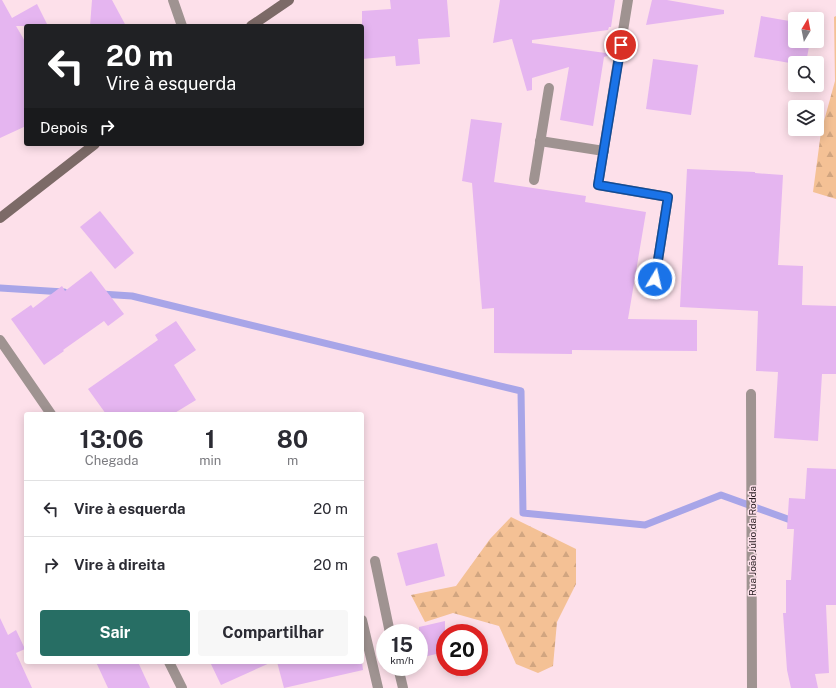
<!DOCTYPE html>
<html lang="pt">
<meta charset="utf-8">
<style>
body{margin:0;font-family:"Public Sans",sans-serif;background:#f7f7f7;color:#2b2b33;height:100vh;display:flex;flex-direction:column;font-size:15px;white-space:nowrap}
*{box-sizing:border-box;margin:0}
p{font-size:13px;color:#7c7c81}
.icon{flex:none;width:22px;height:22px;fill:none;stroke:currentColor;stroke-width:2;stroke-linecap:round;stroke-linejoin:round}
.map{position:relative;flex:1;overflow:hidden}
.side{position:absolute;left:24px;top:412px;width:340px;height:252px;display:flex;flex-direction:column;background:#fff;border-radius:4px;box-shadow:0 2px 10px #0003}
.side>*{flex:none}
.guide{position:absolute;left:24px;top:24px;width:340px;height:122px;border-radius:4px;box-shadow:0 2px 10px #0003;background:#202124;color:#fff;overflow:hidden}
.needle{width:26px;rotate:10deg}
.controls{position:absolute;left:788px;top:12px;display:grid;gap:8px}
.controls a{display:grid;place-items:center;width:36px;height:36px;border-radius:4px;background:#fff;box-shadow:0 2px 10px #0003;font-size:20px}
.speed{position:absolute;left:376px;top:624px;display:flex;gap:8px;font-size:20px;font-weight:700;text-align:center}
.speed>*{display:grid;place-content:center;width:52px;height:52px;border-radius:50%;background:#fff;box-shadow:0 2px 10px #0003;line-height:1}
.speed small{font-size:10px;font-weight:400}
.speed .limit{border:6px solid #d22;background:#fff;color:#111}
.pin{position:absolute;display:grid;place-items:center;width:34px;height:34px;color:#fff;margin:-17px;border:2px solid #fff;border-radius:50%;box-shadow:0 1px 4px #0007}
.me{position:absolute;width:44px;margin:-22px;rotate:9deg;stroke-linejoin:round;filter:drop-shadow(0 0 3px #0008)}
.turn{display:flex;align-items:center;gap:14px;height:84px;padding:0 16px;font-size:18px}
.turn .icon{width:52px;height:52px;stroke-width:2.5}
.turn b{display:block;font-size:28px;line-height:34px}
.then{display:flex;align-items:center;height:38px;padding:0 16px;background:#0003;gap:8px;font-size:15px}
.eta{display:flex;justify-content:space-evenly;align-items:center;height:68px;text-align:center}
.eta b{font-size:24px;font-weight:700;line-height:28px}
.primary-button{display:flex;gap:8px;margin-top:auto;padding:8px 16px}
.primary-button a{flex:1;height:46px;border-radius:4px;background:#276e64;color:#fff;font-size:16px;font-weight:700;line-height:46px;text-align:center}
.primary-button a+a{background:#f7f7f7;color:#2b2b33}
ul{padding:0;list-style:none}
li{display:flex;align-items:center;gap:12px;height:56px;padding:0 16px;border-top:1px solid #e1e1e2}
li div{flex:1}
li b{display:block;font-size:15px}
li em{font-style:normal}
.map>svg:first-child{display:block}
.forest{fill:url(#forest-firs)}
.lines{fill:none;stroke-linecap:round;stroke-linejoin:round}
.stream{stroke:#a8a5e8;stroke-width:7}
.building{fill:#e5b5f0}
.lane{stroke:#9f9391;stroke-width:10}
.street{stroke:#9f9391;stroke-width:10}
.secondary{stroke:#7c6a67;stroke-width:10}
.route-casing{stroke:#114b97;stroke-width:10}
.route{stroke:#1a73e8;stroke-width:7}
.labels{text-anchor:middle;stroke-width:3;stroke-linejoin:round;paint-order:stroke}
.street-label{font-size:10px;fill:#251b1f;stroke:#fde0ea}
</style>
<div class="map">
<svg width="836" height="688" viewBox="0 0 836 688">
<defs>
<pattern id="forest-firs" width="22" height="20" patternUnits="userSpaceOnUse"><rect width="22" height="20" fill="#f4c195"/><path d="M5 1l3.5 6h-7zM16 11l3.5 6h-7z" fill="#d1a580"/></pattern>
</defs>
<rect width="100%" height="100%" fill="#fde0ea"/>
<g class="forest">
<polygon points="836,16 836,199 813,192 821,132 835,81 834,17"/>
<polygon points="511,517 576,549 576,584 557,622 553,666 538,673 516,664 499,626 453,613 425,622 411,595 456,586 490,539"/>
</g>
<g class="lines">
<g class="stream">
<polyline points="0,288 64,292"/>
<polyline points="101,294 132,296 521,391 523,513 645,525 721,495 796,522"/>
</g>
</g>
<g class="building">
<polygon points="0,0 2,0 12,18 37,4 48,26 16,26 26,43 26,126 0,138"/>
<polygon points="92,0 112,0 126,26 90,26"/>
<polygon points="390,0 447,0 450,37 418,39 420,64 396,66 395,56 362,59 362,11 391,9"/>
<polygon points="500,0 615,0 611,27 609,27 608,30 532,40 532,43 613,54 604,57 593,126 560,120 569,67 532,78 532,90 527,91 512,39 493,43"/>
<polygon points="652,0 667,0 724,10 724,14 646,25"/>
<polygon points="761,16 795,22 795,41 810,41 806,63 790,63 754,57"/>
<polygon points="653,59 698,65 691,115 646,109"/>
<polygon points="471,119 502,123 494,182 586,196 585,202 646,212 628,319 697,320 697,351 572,350 572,354 494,353 494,308 482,309 472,183 462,181"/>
<polygon points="687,169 755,172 755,173 783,175 778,265 803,266 802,305 836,306 836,374 822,374 818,441 774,438 778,372 756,371 758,311 680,307"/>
<polygon points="100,211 134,253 115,269 80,227"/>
<polygon points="91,271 124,314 108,326 104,321 63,350 64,351 44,365 11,319 31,305 33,308 62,286 65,291"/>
<polygon points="176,321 196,350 174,365 196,400 173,414 106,414 88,389 158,340 155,335"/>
<polygon points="807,468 836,469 836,605 826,605 829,673 815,674 818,688 791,688 787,670 783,613 786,613 786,580 791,580 794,529 787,529 789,498 805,499"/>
<polygon points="437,543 445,576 406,586 397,553"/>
<polygon points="0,618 8,635 16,630 25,649 16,653 32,688 0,688"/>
<polygon points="445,621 445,652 419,658 419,627"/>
<polygon points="96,662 138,662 150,688 108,688"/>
<polygon points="210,662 272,662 221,685"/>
<polygon points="277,662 362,662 363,670 284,688"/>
</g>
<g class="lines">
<g class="lane">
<polyline points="628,0 598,185 668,197 655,279"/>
<polyline points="540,141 604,151"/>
<polyline points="534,180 549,88"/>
<polyline points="375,561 390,633"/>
<polyline points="362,620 378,688"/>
<polyline points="398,667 403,688"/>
</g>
<g class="street">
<polyline points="173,0 182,26"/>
<polyline points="0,340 51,414"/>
<polyline points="751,394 752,688"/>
<polyline points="169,662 182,688"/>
</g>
<g class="secondary">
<polyline points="251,26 289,0"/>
<polyline points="0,218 95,144"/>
</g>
</g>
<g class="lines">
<defs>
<polyline id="route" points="621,45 598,185 668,197 655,279"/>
</defs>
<use href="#route" class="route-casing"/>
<use href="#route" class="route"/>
</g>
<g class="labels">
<g class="street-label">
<text transform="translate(752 541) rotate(-90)" y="4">Rua João Júlio da Rodda</text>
</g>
</g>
</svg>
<div class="controls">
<a><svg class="needle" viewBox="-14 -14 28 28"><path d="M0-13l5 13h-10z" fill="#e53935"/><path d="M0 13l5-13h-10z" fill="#7c7c81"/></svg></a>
<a><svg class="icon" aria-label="search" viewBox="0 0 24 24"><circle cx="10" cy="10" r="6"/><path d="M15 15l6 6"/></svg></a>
<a><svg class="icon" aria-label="layers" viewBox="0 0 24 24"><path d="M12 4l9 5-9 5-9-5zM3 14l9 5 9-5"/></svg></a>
</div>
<div class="speed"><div>15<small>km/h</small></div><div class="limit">20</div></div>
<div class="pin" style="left:621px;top:45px;background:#d93025"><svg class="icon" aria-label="arrive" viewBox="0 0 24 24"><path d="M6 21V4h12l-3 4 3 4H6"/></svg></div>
<svg class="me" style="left:655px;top:279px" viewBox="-20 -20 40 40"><circle r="17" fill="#1a73e8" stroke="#fff" stroke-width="3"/><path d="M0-11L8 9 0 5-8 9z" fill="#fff"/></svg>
<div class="guide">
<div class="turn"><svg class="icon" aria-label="left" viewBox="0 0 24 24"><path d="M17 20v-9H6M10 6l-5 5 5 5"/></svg><div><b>20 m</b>Vire à esquerda</div></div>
<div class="then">Depois<svg class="icon" aria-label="right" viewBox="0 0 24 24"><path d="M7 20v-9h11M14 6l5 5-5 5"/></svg></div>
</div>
<section class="side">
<div class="eta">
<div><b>13:06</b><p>Chegada</p></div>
<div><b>1</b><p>min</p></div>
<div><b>80</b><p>m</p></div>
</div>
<ul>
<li><svg class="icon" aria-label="left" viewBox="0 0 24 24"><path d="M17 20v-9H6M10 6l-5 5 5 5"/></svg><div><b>Vire à esquerda</b></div><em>20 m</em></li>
<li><svg class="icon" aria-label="right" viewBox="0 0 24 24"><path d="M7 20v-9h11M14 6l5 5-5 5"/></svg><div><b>Vire à direita</b></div><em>20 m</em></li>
</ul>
<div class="primary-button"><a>Sair</a><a>Compartilhar</a></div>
</section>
</div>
